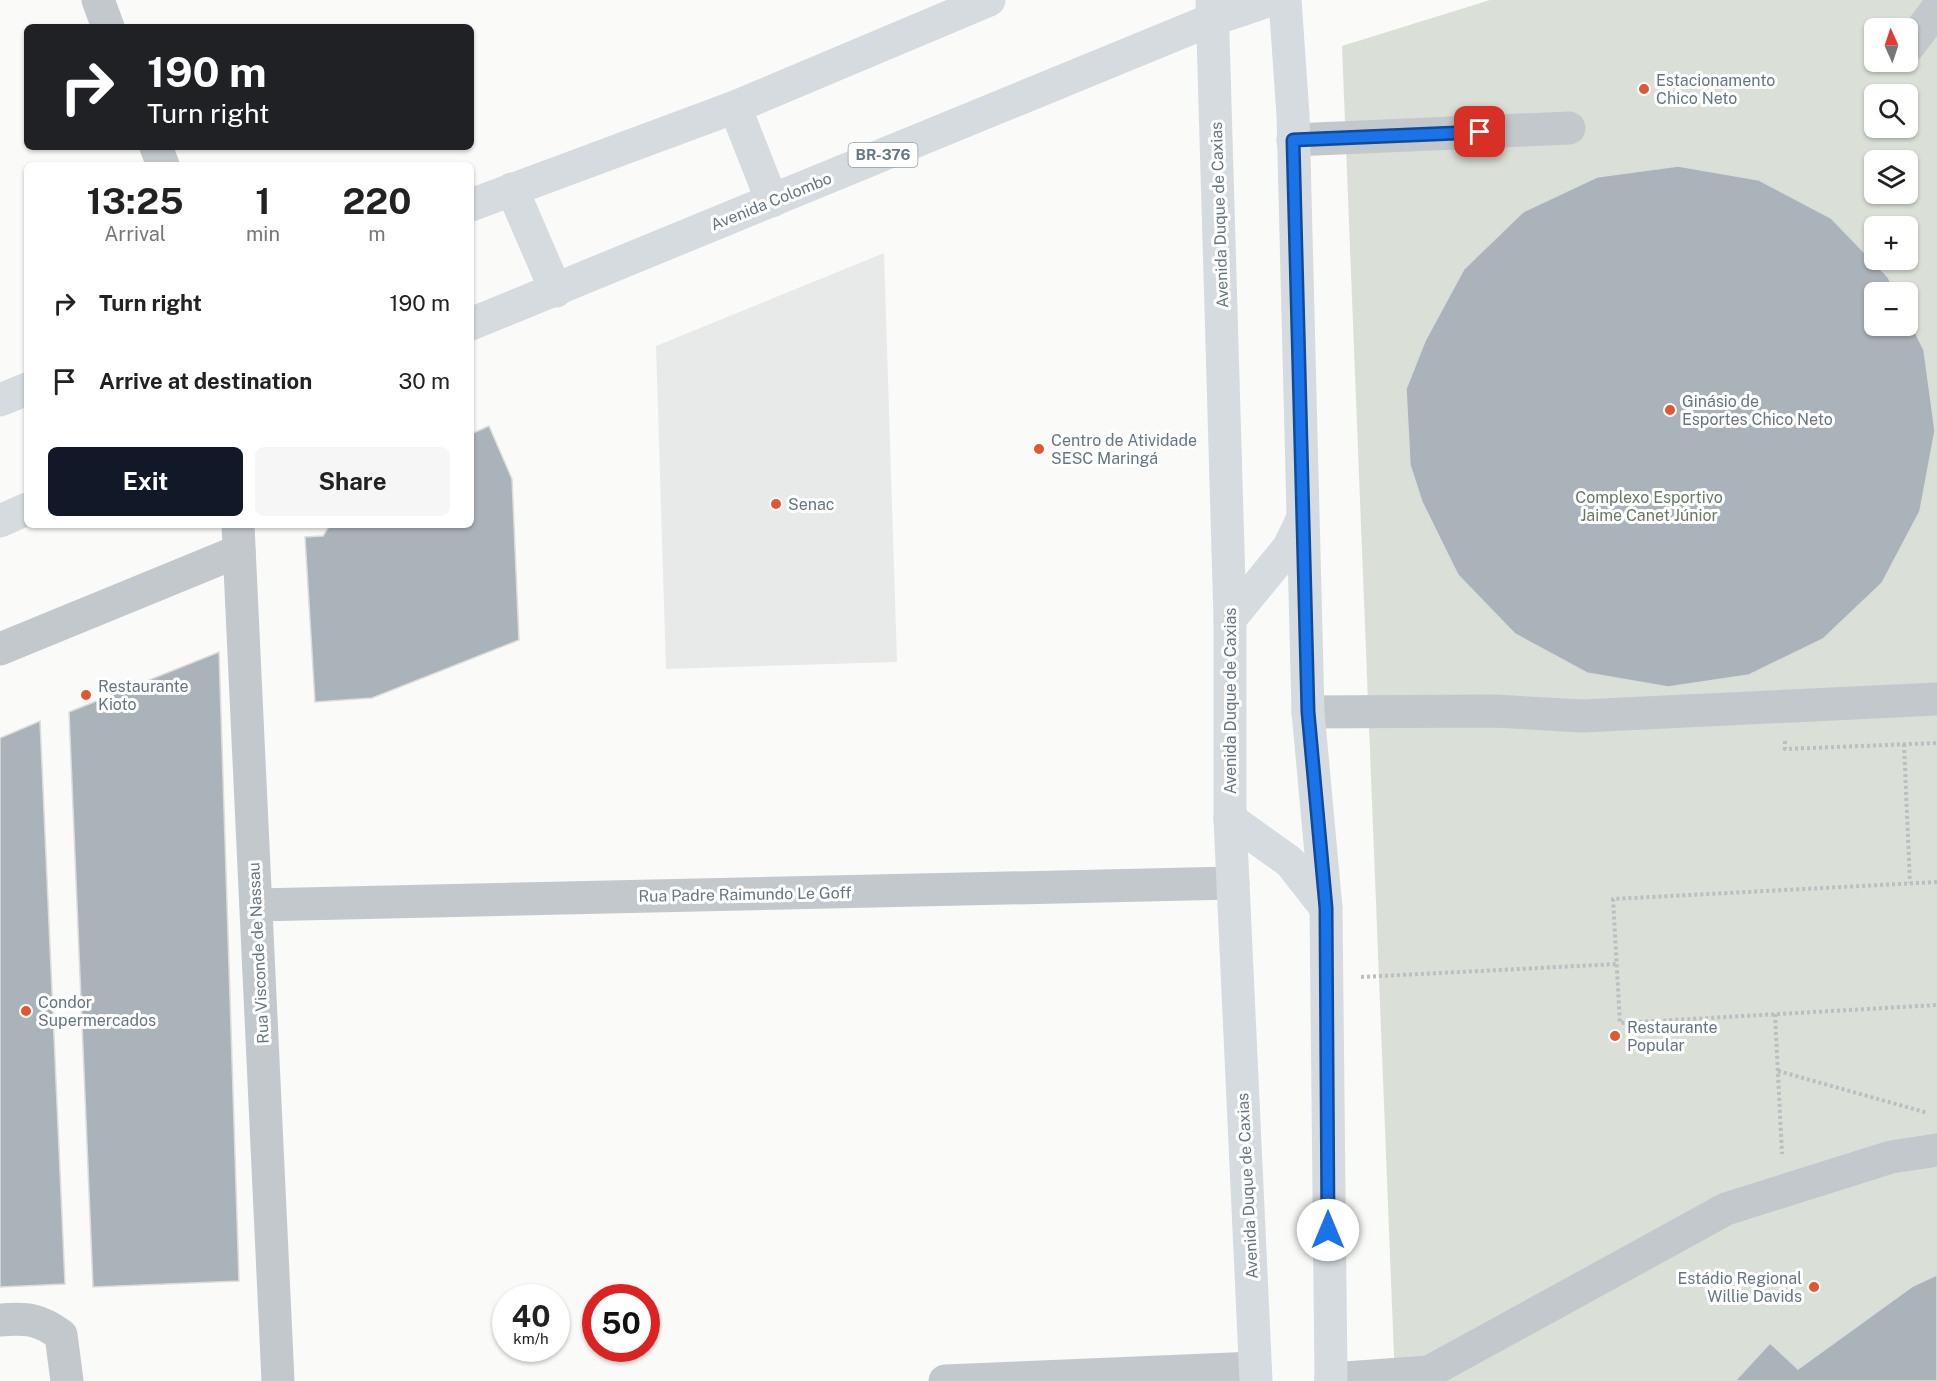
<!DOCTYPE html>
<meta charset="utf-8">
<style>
body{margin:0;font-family:"Public Sans",sans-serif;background:#f6f6f6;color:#222;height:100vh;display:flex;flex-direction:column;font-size:22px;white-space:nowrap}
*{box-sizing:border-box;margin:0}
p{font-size:20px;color:#767676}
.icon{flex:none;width:33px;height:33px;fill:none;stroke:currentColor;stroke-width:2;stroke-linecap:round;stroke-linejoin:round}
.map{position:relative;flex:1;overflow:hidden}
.side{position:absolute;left:24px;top:162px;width:450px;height:366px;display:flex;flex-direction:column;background:#fff;border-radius:9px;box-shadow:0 2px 4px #0004}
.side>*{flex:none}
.top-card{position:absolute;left:24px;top:24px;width:450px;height:126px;border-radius:9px;box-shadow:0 2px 4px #0004;background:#202124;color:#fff;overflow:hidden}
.needle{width:39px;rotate:357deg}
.fabs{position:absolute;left:1864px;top:18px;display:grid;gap:12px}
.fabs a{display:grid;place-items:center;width:54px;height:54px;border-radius:9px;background:#fff;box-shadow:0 2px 4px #0004;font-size:30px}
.speed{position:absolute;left:492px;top:1284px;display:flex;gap:12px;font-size:30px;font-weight:700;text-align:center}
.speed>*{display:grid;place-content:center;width:78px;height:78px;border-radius:50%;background:#fff;box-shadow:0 2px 4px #0004;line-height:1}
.speed small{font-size:15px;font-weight:400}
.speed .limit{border:9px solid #d22;background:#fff;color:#111}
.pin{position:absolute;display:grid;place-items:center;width:51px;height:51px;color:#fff;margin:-26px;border-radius:12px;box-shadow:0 3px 9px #0006}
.me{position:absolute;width:66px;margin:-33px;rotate:0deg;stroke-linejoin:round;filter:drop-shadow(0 0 4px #0008)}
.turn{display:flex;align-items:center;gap:21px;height:126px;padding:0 24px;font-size:27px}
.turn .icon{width:78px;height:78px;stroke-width:2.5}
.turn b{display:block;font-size:42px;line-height:51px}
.eta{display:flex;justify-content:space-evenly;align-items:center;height:102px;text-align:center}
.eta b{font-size:36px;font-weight:700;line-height:42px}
.action{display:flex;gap:12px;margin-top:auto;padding:12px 24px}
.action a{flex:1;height:69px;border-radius:9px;background:#111827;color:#fff;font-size:24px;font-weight:700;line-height:69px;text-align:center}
.action a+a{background:#f6f6f6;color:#222}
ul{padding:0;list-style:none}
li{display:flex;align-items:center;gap:18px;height:78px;padding:0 24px}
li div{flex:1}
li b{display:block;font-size:22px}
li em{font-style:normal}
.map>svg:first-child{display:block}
.built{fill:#e8e9e9}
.green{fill:#dadfd7;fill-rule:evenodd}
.building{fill:#aab3b9;stroke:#dcdcda;stroke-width:1.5}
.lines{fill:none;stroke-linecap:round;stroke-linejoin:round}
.path{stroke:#bbbfc2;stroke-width:4;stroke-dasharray:3 3;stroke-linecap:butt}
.minor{stroke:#c3c8cc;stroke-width:33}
.major{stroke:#d6dbdf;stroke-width:33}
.route-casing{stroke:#114b97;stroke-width:15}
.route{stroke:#1a73e8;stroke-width:10}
.poi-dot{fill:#e4572e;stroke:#fff;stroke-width:2}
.labels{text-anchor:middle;stroke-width:6;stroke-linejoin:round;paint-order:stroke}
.shield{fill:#fff;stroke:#939fa8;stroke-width:1.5}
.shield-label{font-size:15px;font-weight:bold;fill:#657683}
.poi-label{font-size:16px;fill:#657683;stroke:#fff;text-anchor:start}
.street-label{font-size:16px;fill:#657683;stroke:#fff}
.park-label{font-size:16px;fill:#687a64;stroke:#fff}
</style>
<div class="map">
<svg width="1937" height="1381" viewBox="0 0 1937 1381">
<rect width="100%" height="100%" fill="#fafaf8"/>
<polygon class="built" points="884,253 897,662 666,669 656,346"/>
<path class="green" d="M1490,0H1937V1381H1395L1342,46ZM1875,28H1908V62H1875ZM1875,94H1908V128H1875ZM1875,160H1908V194H1875ZM1875,226H1908V260H1875ZM1875,292H1908V326H1875Z"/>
<g class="building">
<polygon points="1678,166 1759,180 1831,218 1888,277 1895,292 1875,292 1875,326 1908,326 1908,318 1924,350 1935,431 1920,511 1882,583 1823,639 1749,675 1668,687 1587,673 1515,634 1458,575 1422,502 1410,465 1406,389 1425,341 1464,269 1523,212 1597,177"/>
<polygon points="489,426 512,479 519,640 372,698 315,702 305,537 323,536 330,525 471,525 471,434"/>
<polygon points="219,652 239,1281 93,1287 69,712"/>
<polygon points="40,721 65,1284 0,1287 0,738"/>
<polygon points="1937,1275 1937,1381 1735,1381 1770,1343 1798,1369 1913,1286"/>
</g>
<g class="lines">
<g class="path">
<polyline points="1785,741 1785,749 1937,743"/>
<polyline points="1904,744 1910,883"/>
<polyline points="1937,882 1613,899 1620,1023 1937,1005"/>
<polyline points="1361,977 1617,964"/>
<polyline points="1775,1014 1782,1154"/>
<polyline points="1778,1071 1928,1113"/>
</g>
<g class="minor">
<polyline points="98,0 108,27"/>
<polyline points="1908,47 1937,9"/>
<polyline points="1293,140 1569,128"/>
<polyline points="156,147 163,165"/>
<polyline points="238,525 278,1381"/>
<polyline points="0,649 239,551"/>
<polyline points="1308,712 1495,711 1582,716 1937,699"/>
<polyline points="256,905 1233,883"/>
<path d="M0,1320C28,1318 39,1319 61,1335L67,1381"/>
<polyline points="1331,1379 1429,1372 1726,1209 1891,1157 1937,1150"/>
<polyline points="945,1381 1255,1368"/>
</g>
<g class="major">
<polyline points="1212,0 1230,619 1230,819 1256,1381"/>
<polyline points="1285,0 1293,115 1308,712 1326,908 1331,1381"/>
<polyline points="735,107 772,201"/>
<polyline points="512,189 556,291"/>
<polyline points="471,205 735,107 989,0"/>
<polyline points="471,324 1211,20 1271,0"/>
<polyline points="0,400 27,389"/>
<polyline points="0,521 27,509"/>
<polyline points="1230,619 1289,547 1301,522"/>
<polyline points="1230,819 1290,862 1326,908"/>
</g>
</g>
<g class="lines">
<defs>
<polyline id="route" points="1328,1230 1326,908 1308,712 1293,140 1480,132"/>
</defs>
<use href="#route" class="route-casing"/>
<use href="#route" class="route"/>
</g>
<g class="poi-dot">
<circle cx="1644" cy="89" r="6"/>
<circle cx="1670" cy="410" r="6"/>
<circle cx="1039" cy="449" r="6"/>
<circle cx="776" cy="504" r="6"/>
<circle cx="86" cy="695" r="6"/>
<circle cx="26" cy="1011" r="6"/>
<circle cx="1615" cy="1036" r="6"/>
<circle cx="1814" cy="1287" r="6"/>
</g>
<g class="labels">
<rect class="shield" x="848.5" y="143" width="69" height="24" rx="4.5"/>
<g class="shield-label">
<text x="883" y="160">BR-376</text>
</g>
<g class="poi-label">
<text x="1656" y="86">Estacionamento<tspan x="1656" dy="18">Chico Neto</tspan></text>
<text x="1682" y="407">Ginásio de<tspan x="1682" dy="18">Esportes Chico Neto</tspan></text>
<text x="1051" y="446">Centro de Atividade<tspan x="1051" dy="18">SESC Maringá</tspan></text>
<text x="788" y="510">Senac</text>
<text x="98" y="692">Restaurante<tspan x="98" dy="18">Kioto</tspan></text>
<text x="38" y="1008">Condor<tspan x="38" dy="18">Supermercados</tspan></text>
<text x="1627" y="1033">Restaurante<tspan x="1627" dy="18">Popular</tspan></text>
<text x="1802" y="1284" text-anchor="end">Estádio Regional<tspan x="1802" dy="18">Willie Davids</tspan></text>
</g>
<g class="street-label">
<text transform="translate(771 201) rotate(-22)" y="6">Avenida Colombo</text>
<text transform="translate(1219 215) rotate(-92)" y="6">Avenida Duque de Caxias</text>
<text transform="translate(1230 701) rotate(-90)" y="6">Avenida Duque de Caxias</text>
<text transform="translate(745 894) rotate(-1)" y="6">Rua Padre Raimundo Le Goff</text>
<text transform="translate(258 953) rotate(-93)" y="6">Rua Visconde de Nassau</text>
<text transform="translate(1247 1186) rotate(-93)" y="6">Avenida Duque de Caxias</text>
</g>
<g class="park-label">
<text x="1649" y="503">Complexo Esportivo<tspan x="1649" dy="18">Jaime Canet Júnior</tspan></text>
</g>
</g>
</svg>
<div class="fabs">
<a><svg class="needle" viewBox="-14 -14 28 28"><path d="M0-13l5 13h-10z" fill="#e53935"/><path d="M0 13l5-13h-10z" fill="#767676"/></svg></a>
<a><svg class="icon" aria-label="search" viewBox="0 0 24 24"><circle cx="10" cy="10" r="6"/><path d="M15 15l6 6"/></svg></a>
<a><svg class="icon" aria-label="layers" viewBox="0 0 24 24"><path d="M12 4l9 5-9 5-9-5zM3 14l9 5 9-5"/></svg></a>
<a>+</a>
<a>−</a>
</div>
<div class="speed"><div>40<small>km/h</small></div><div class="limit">50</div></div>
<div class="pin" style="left:1480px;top:132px;background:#d93025"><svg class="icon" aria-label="arrive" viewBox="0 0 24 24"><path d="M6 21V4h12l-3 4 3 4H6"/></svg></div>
<svg class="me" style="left:1328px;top:1230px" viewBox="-20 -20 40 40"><circle r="19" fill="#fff"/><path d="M0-13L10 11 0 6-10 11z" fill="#1a73e8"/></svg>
<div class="top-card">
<div class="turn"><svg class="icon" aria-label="right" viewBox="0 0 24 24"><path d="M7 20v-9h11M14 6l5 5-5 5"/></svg><div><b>190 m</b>Turn right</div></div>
</div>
<section class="side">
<div class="eta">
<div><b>13:25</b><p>Arrival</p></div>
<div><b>1</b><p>min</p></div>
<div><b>220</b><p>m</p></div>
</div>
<ul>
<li><svg class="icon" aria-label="right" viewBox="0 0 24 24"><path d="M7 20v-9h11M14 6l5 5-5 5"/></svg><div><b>Turn right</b></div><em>190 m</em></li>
<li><svg class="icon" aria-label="arrive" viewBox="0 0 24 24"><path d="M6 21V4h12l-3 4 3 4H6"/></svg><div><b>Arrive at destination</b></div><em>30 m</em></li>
</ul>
<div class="action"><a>Exit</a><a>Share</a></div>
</section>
</div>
